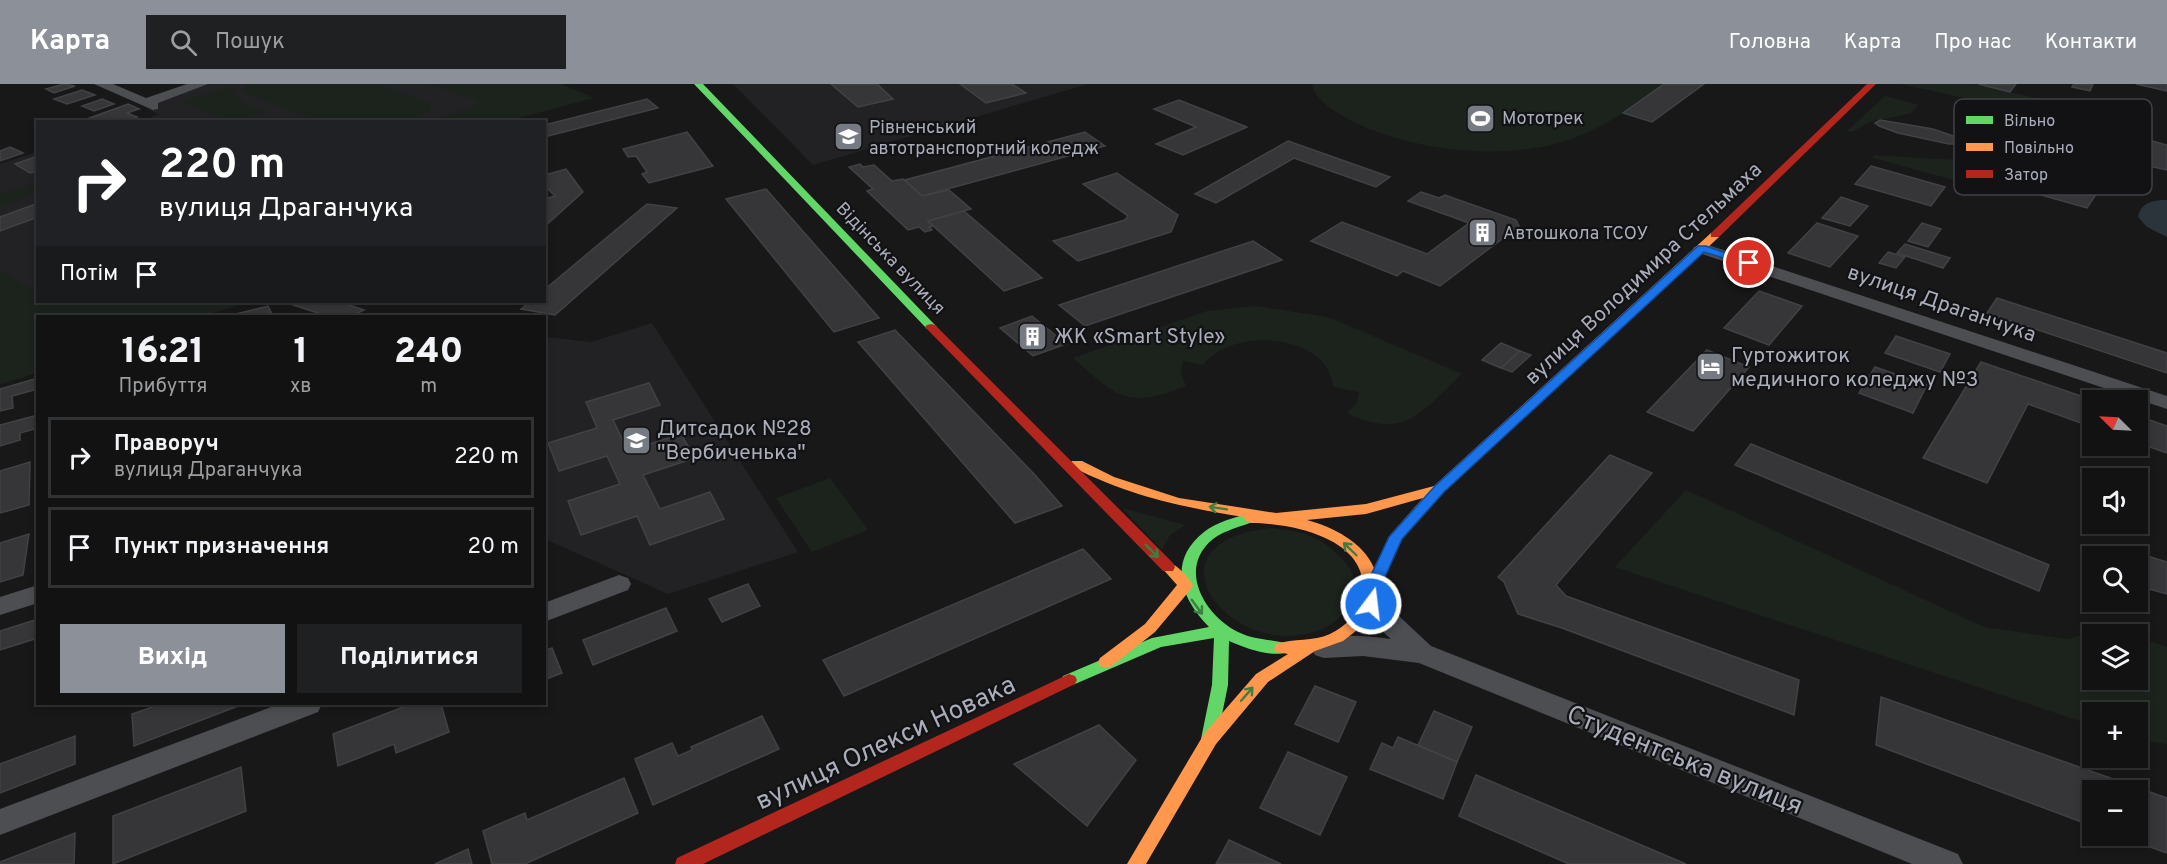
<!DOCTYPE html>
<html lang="uk">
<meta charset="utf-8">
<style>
body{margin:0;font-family:Overpass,sans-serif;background:#1f2021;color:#f1f3f6;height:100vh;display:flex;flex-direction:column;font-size:22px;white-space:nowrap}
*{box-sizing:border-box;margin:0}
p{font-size:20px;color:#9c9ea0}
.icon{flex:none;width:33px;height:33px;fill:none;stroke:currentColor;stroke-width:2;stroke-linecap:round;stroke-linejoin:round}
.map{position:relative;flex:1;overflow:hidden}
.panel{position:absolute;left:36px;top:231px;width:510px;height:390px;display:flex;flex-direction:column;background:#121213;border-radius:0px;box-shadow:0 3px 9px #0003,0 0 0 2px #313233}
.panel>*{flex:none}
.banner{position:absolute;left:36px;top:36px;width:510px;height:183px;border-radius:0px;box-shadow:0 3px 9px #0003,0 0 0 2px #313233;background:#202124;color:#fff;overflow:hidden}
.needle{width:39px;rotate:294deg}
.buttons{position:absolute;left:2082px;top:306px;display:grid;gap:12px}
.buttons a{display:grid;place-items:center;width:66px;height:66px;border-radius:0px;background:#121213;box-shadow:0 3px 9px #0003,0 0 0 2px #313233;font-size:30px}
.pin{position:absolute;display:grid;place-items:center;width:51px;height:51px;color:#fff;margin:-26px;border:3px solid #fff;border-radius:50%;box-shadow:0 2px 6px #0007}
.me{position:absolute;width:66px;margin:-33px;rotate:15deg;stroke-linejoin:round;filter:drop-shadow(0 0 4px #0008)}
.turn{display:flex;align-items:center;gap:21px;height:126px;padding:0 24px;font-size:27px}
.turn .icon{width:78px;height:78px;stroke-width:2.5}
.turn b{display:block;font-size:42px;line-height:51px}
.then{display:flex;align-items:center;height:57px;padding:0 24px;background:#0003;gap:12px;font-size:22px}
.eta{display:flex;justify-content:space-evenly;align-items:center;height:102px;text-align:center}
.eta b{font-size:36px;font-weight:800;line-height:42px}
.action{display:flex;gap:12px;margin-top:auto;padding:12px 24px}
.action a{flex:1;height:69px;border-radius:0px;background:#8c9099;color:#fff;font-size:24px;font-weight:800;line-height:69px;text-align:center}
.action a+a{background:#1f2021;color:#f1f3f6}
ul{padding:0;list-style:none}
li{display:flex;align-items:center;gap:18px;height:81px;margin:0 12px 9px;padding:0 12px;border:3px solid #313233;border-radius:0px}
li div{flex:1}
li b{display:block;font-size:22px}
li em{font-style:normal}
header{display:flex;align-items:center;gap:36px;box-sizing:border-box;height:84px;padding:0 30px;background:#8c9099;color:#fff}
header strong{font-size:28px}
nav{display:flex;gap:33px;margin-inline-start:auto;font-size:21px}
.search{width:420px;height:54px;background:#1f2021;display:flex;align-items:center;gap:15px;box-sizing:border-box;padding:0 21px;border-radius:0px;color:#9c9ea0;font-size:22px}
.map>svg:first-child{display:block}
.built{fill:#222225}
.green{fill:#1c231d}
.water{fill:#2b333b}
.building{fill:#363638;stroke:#414245;stroke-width:1.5}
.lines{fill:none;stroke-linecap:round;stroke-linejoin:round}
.street{fill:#4c4e52;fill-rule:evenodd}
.fast{fill:#63d668;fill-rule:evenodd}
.slow{fill:#ff974d;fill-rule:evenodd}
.jam{fill:#b3261e;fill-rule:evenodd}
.oneway{stroke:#3f7e43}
.route{fill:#1a73e8;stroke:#114b97;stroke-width:1.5}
.labels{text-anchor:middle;stroke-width:4.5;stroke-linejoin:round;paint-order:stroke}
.far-poi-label{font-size:18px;fill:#a9aeba;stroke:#121215;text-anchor:start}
.far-street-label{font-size:18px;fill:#a9aeba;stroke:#121215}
.street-label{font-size:21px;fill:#a9aeba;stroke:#121215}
.poi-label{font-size:21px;fill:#a9aeba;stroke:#121215;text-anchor:start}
.near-street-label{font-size:26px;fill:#a9aeba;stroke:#121215}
.key{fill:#121215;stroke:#3f4147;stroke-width:1.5}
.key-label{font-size:16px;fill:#a9aeba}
</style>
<header>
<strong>Карта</strong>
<div class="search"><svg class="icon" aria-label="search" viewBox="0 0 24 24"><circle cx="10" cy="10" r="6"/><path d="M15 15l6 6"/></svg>Пошук</div>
<nav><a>Головна</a><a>Карта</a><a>Про нас</a><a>Контакти</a></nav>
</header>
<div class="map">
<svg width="2167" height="780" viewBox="0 0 2167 780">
<rect width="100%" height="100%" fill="#181819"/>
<g class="built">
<polygon points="204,0 429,0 484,18 433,37 139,38 159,30 147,25 157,22 150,18"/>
<polygon points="733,0 1088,0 813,81"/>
<polygon points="37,68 38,218 247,219 201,232 38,232 37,289 0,300 0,80"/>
<polygon points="652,239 798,468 668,510 545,455 545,253 591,258"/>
</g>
<g class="green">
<polygon points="247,0 378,0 429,19 431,25 416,37 317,37 246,9 244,4"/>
<polygon points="429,0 561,0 594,14 507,37 433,37 483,18"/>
<path d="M1312,0H1664C1632,23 1603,45 1565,57C1500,78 1402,66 1343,32C1331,25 1315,15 1312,0Z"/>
<polygon points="1901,0 1973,0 2050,17 2037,30"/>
<path d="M234,1C232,19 253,22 267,28L240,37H230L182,18Z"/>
<polygon points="1885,12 1918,21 1909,30 1872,37 1852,48 1847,47"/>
<polygon points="1984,39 2025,56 1987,105 1873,74 1873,71 1956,76 1962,72 1994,76 2000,68 1971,59"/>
<polygon points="37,96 37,109 0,123 0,110"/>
<polygon points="0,186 31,205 37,203 38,218 247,219 201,232 38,232 37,289 0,300"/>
<path d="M1255,222L1328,233L1462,290C1421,328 1406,357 1347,329L1357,319L1359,308L1333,303C1330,249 1231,242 1203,281L1183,277L1181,288L1186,302C1127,325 1118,314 1073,274L1207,227Z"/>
<polygon points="830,394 868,446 812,468 776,414"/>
<polygon points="1686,406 1984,543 2067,555 2108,544 2129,550 2092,550 2092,596 2138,596 2138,553 2167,563 2167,660 2138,656 2138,628 2092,628 2092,641 1615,483"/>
<polygon points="1122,424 1185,441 1170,451 1162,466"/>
<path d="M1272,444C1288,446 1307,448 1321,457C1330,463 1345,476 1350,485C1366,511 1342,537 1320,546C1230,580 1137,457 1272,444Z"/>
</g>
<path class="water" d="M2167,116V153L2147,143L2138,133C2141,118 2153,116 2167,116Z"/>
<g class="building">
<polygon points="64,0 75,2 54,9 46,5"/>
<polygon points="831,0 877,0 893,15 858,23"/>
<polygon points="960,0 1012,0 1026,9 986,19"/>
<polygon points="1664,0 1704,0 1652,38 1623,29"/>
<polygon points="1978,0 2016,0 2010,8"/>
<polygon points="2074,0 2093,0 2090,7 2072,3"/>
<polygon points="2136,0 2167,0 2167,7"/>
<polygon points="82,6 95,11 67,20 54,15"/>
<polygon points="102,15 114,20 94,27 82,22"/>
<polygon points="647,15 658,24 544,53 544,41"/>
<polygon points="1179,16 1247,43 1183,71 1156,60 1196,43 1154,25"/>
<polygon points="128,20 139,25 127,29 137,33 124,38 84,36"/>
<polygon points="2070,35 2167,61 2167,86 2149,82 2144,93 2105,83 2110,75 2092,71 2087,79 2047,69"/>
<polygon points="1880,36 1933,45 1953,52 1964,60 1949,60 1898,49 1879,42 1875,39"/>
<polygon points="687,48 713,82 649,99 642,90 647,88 636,72 628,73 623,65"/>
<polygon points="1085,48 1105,62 922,112 905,96"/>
<polygon points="1288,57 1390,93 1376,103 1294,74 1216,119 1195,110"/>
<polygon points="10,63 23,69 0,77 0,67"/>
<polygon points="38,72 38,87 30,89 15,80"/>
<polygon points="860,80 863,83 874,81 892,97 903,95 922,112 949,106 971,125 928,137 933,142 929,143 932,146 925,148 919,143 908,146 867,107 873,105 849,83"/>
<polygon points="1871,82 1945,103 1931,122 1855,100"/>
<polygon points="566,85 583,108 544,143 544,115 555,112 544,101 544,91"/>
<polygon points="1117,89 1178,131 1171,148 1078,177 1053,157 1125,136 1128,132 1083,100"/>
<polygon points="2037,89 2099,106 2087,124 2023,106"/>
<polygon points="766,105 879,234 834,248 726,115"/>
<polygon points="1421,108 1439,114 1445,111 1516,136 1519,142 1440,202 1403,187 1397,192 1311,157 1342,138 1427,170 1469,139 1408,117"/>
<polygon points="1841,113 1868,122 1850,142 1822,134"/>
<polygon points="38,119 38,133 0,147 0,133"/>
<polygon points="647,120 677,124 555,231 521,225 530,218 544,218 544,206"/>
<polygon points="964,127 1042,194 1004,207 928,137"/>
<polygon points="1817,139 1858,152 1830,183 1788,169"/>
<polygon points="1922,139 1941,145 1928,163 1908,157"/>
<polygon points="1253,157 1282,176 1085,242 1059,221"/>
<polygon points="1905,160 1950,174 1943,184 1897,169"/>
<polygon points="1888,168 1905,173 1896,184 1879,179"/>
<polygon points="1759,207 1802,222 1769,261 1724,244"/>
<polygon points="1997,214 2167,269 2167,289 1987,229"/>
<polygon points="284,218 340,218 364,226 352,232 327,232"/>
<polygon points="268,222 273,232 228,232"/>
<polygon points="1032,232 1066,260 1033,272 1000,244"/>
<polygon points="895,246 1035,391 1062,422 1015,439 858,258"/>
<polygon points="1896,252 1950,270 1940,288 1885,269"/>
<polygon points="1501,259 1520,267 1501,284 1482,276"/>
<polygon points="1707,266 1749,283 1693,347 1647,328"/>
<polygon points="1520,267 1531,271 1512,288 1501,284"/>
<polygon points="1981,278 2093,316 2092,343 2028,320 1987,399 1923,374"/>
<polygon points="1875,283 1927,301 1913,329 1859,309"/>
<polygon points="38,294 38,305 12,312 13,324 0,327 0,305"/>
<polygon points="649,299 660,321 613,336 628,367 681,350 695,374 643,391 660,425 710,408 724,435 650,461 637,432 581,451 568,417 620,400 607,372 559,387 548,359 597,344 586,318"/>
<polygon points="38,331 38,344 20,349 20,356 0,362 0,341"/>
<polygon points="2138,332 2167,342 2167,369 2138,359"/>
<polygon points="1751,360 2049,481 2039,507 1735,381"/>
<polygon points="1610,371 1652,389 1556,501 1566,512 1799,596 1794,631 1562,544 1518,530 1504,498 1498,493"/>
<polygon points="30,378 29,421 0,429 0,387"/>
<polygon points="29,450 23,491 0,498 0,459"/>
<polygon points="2118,463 2167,478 2167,510 2138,502 2138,472 2119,472"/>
<polygon points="1083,465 1111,495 844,612 823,576"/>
<polygon points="748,500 760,522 722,538 709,515"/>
<polygon points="666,524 677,547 593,581 583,556"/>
<polygon points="38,535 38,554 0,566 0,547"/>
<polygon points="552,564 562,589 544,596 544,567"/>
<polygon points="1315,602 1356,618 1338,658 1295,640"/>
<polygon points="1881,613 2167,714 2167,769 2119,752 2138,752 2138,706 2092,706 2092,742 1876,661"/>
<polygon points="161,620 241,620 241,621 134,662 132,630"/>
<polygon points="411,620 441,620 449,648 396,669 394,660 338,682 333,650"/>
<polygon points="1434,627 1472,643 1457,678 1418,661"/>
<polygon points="762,632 779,665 653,721 635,675 672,659 678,672 692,666 691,663"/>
<polygon points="1099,641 1136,676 1087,742 1014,680"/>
<polygon points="75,652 75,680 0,709 0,680"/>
<polygon points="1398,653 1457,678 1443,715 1370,685 1382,659 1393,664"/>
<polygon points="1288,668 1347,693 1320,751 1260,724"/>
<polygon points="241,683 246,727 113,780 113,732"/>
<polygon points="1476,691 1686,780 1569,780 1459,732"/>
<polygon points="624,694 638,729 525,780 492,780 483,747 525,729 527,736"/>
<polygon points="75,749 74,780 0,780 0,778"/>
<polygon points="1229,756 1281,780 1216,780"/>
<polygon points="468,765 472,780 435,780"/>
</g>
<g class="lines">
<g class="street">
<polygon points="94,0 113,0 146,14 187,0 208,0 158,19 158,25 153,26"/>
<polygon points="1702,159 2167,312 2167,325 1696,168 1693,164"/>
<polygon points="619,491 628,494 631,500 628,506 544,538 544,519"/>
<path d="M1372,495L1381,498L1400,533L1431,562L1958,770L1963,780H1912L1419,579L1363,572L1324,574L1315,571L1311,564L1315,557C1339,549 1366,552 1391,555L1381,546L1359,504L1363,498Z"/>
<polygon points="38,501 38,519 0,531 0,513"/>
<polygon points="279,620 322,620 318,628 0,751 0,725"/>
</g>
<g class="fast">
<polygon points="694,0 703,0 935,241 937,243 935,245 927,245"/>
<path d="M1251,429L1256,431L1258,434L1256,437C1242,442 1225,446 1213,455C1177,484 1204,531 1238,548C1254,556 1271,555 1288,560L1290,564L1288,568C1270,574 1246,564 1229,557L1228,601L1216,660L1210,662L1204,660L1201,655L1212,601L1214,554L1161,563L1075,600L1069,602L1063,600L1061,596L1063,592L1152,554L1209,543C1181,515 1167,477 1204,448C1216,438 1236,433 1251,429Z"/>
</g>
<g class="slow">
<path d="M1715,148L1719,149V153L1444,408L1402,455L1378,506L1375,522L1361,543L1343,557L1315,567L1268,598L1216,660L1146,780H1127L1204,650L1256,590L1288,570L1276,568L1274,564L1276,560C1294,554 1313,558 1330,550C1345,543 1359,529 1362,513C1373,455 1292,439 1251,439L1246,437L1244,433C1181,423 1130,412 1072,383L1070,380L1072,377H1082L1114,393L1179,414L1276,429L1366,420L1434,402L1711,149ZM1423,414L1391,450L1374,484C1363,458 1333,443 1307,436L1366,430Z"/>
<path d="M1168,478C1178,481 1188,493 1193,501L1191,505L1155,548L1112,582L1106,584L1100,582L1098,578L1100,574L1145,540L1177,501L1161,483L1163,479Z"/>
</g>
<g class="jam">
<polygon points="1867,0 1876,0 1719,153 1711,153 1711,149"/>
<polygon points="931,240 935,241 1173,479 1175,483 1173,487 1163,487 927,245 925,243 927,241"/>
<polygon points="1069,590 1075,592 1077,596 1075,600 703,780 675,780 677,774"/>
</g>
</g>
<defs><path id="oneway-shaft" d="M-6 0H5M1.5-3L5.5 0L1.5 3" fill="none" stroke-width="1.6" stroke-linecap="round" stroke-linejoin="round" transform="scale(1.5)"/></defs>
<g class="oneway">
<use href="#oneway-shaft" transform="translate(1218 424) rotate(-171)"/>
<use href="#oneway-shaft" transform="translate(1350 465) rotate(-136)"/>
<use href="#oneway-shaft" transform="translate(1152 467) rotate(45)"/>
<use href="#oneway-shaft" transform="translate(1197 523) rotate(54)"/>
<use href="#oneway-shaft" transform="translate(1247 610) rotate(-49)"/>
</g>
<polygon class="route" points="1698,162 1706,162 1754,179 1749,182 1704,168 1444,408 1402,455 1380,504 1376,524 1365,524 1363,520 1365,504 1389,453 1435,402"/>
<defs>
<symbol id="stadium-square" viewBox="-11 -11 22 22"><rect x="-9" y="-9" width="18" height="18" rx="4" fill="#767a82" stroke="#121215"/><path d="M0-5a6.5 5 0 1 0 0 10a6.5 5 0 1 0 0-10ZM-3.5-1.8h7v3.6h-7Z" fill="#fff"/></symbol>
<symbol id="university-square" viewBox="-11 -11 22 22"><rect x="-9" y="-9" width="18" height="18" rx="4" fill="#767a82" stroke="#121215"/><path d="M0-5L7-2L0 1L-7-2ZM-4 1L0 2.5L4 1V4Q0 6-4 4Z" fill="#fff"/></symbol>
<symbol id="building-square" viewBox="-11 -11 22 22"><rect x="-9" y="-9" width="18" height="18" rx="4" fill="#767a82" stroke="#121215"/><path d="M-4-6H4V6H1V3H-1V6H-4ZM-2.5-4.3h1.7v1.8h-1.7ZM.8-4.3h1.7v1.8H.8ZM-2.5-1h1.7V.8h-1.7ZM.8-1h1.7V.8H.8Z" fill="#fff"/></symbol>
<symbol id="hotel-square" viewBox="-11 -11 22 22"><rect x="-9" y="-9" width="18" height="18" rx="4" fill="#767a82" stroke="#121215"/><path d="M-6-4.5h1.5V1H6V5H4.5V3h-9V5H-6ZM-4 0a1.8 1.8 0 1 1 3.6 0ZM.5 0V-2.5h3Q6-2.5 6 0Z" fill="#fff"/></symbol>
<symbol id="school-square" viewBox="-11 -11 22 22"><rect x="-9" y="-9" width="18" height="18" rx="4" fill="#767a82" stroke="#121215"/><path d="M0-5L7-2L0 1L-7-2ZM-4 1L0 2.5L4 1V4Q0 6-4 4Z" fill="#fff"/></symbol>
</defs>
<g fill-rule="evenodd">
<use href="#stadium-square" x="1464" y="18" width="33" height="33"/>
<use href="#university-square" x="832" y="36" width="33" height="33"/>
<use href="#building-square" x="1466" y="132" width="33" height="33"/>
<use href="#building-square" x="1016" y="236" width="33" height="33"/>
<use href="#hotel-square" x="1694" y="266" width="33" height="33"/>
<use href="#school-square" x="620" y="340" width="33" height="33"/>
</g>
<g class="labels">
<g class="far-poi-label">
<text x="1502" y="40">Мототрек</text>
<text x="869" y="49">Рівненський<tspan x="869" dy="21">автотранспортний коледж</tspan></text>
<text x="1503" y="155">Автошкола ТСОУ</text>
</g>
<g class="far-street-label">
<text transform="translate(891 174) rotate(46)" y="6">Відінська вулиця</text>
</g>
<g class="street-label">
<text transform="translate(1643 189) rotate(-43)" y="7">вулиця Володимира Стельмаха</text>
<text transform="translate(1942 219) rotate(19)" y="7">вулиця Драганчука</text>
</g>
<g class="poi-label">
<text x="1054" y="259">ЖК «Smart Style»</text>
<text x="1731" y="278">Гуртожиток<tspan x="1731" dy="24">медичного коледжу №3</tspan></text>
<text x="657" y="351">Дитсадок №28<tspan x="657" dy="24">"Вербиченька"</tspan></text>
</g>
<g class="near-street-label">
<text transform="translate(885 658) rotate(-25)" y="9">вулиця Олекси Новака</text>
<text transform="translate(1685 675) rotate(22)" y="9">Студентська вулиця</text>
</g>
</g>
<rect x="1954" y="15" width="198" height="96" rx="9" class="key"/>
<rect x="1966" y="32" width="27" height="8" fill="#63d668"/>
<rect x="1966" y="59" width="27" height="8" fill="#ff974d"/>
<rect x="1966" y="86" width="27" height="8" fill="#b3261e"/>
<g class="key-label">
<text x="2004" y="42">Вільно</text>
<text x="2004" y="69">Повільно</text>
<text x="2004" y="96">Затор</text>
</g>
</svg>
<div class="buttons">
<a><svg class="needle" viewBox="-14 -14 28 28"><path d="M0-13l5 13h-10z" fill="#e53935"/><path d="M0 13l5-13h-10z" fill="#9c9ea0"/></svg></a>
<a><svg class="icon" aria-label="sound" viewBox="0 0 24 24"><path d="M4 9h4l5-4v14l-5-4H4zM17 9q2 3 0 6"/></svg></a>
<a><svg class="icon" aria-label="search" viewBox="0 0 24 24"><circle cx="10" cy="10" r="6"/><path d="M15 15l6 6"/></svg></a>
<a><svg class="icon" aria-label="layers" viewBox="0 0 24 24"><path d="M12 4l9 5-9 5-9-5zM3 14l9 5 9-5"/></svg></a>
<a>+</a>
<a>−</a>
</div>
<div class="pin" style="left:1749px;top:179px;background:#d93025"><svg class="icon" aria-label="arrive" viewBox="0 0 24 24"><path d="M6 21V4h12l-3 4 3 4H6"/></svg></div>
<svg class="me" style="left:1371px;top:520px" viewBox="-20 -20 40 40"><circle r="17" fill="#1a73e8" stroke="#fff" stroke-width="3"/><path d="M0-11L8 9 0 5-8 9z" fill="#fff"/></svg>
<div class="banner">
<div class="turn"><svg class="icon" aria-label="right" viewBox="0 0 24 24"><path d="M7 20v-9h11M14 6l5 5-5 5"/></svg><div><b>220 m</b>вулиця Драганчука</div></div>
<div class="then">Потім<svg class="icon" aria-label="arrive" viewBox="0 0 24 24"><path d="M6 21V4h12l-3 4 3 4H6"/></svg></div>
</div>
<section class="panel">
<div class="eta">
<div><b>16:21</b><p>Прибуття</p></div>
<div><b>1</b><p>хв</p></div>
<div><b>240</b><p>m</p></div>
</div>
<ul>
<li><svg class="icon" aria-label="right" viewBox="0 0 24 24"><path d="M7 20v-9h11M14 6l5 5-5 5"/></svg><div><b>Праворуч</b><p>вулиця Драганчука</p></div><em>220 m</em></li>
<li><svg class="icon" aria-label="arrive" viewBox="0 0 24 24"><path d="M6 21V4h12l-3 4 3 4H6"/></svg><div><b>Пункт призначення</b></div><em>20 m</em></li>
</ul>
<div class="action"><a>Вихід</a><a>Поділитися</a></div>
</section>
</div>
